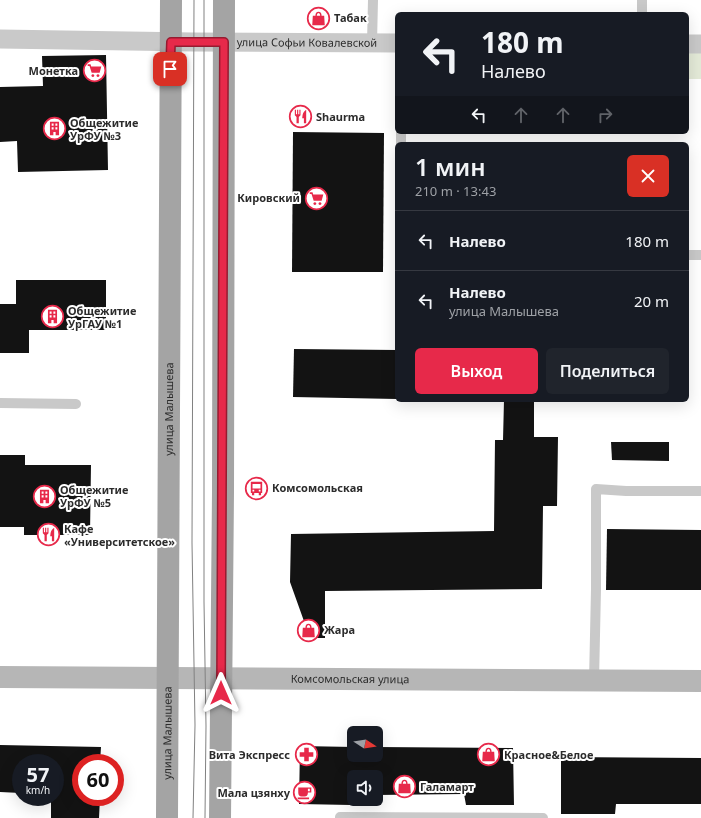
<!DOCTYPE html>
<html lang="ru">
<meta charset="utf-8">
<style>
body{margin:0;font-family:"Noto Sans",sans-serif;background:#20242c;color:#f1f3f6;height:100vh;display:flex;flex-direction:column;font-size:15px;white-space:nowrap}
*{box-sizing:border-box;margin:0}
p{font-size:13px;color:#9ea1a6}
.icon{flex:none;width:22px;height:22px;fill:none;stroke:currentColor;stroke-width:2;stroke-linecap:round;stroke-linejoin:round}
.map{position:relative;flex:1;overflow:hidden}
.details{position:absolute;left:395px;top:142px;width:294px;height:260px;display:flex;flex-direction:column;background:#171b24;border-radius:6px;box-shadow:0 4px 16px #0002}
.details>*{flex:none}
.top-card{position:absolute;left:395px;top:12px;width:294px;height:122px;border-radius:6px;box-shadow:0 4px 16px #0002;background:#171b24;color:#f1f3f6;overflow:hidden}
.needle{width:26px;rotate:102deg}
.fabs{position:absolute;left:347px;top:726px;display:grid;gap:8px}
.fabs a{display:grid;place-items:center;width:36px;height:36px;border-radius:6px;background:#171b24;box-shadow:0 4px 16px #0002;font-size:20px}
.speed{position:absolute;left:12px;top:754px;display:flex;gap:8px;font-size:20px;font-weight:700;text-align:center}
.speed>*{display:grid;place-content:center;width:52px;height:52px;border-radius:50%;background:#171b24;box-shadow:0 4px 16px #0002;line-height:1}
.speed small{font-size:10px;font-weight:400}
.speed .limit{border:6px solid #d22;background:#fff;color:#111}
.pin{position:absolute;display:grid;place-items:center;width:34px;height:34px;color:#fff;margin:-17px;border-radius:8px;box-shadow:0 2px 6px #0006}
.me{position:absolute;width:44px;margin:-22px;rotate:0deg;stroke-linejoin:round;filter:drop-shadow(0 0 3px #0008)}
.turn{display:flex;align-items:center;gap:14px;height:84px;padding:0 20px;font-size:18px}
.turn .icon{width:52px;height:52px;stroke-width:2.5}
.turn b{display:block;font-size:28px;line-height:34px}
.lanes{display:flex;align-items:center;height:38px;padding:0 20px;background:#0003;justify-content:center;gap:20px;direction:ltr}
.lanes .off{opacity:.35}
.round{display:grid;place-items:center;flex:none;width:42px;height:42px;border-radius:6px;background:#20242c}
.summary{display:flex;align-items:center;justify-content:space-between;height:68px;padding:0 20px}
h1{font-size:24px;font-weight:600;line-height:30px}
.action{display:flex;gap:8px;margin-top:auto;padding:8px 20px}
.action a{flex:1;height:46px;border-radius:6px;background:#e7294a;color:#fff;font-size:16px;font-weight:600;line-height:46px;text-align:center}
.action a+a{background:#20242c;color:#f1f3f6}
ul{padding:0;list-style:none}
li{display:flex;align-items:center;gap:12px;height:60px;padding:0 20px;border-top:1px solid #363941}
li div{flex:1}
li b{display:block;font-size:15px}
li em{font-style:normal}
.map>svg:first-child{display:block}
.green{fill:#e4ead8}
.building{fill:#131313}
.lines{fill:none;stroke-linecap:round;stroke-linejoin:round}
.service{stroke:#c9c9c9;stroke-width:10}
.minor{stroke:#c9c9c9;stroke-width:19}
.secondary{stroke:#b6b6b6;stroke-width:22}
.primary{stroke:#a4a4a4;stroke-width:22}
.tram{stroke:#818181;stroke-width:1}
.route-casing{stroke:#961b30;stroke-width:10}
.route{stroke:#e7294a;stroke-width:7}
.labels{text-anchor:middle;stroke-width:4;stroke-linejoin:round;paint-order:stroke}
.poi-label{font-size:11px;font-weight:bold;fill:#2c2c2c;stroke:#fff;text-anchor:start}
.street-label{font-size:11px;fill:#2c2c2c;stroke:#fff}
</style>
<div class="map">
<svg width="701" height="818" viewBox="0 0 701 818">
<rect width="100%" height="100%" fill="#fff"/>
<polygon class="green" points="687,52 701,53 701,79 687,79"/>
<g class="building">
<polygon points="106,55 108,170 18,172 17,141 0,142 0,87 43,86 42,56"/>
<polygon points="293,132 384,133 383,272 292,272"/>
<polygon points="16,280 106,280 106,330 29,330 29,353 0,353 0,304 16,304"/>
<polygon points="294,349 397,350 397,399 293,397"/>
<polygon points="504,400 534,400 534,437 558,437 557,506 543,506 542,589 325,591 325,638 310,638 290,582 291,534 494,531 495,440 503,440"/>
<polygon points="611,442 669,442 669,461 612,460"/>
<polygon points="0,455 25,455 25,465 91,465 90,535 24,535 24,527 0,527"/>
<polygon points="607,529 701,530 701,590 606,590"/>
<polygon points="0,745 101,747 100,763 81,763 81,797 100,797 99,818 51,818 51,797 55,797 55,763 21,763 21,793 0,792"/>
<polygon points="300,746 354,747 354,755 376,755 376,747 513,748 514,805 466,805 464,794 376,795 376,777 354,777 354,795 351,795 351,805 299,804"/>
<polygon points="561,757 701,758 701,804 616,804 615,814 561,814"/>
</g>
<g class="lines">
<g class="service">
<polyline points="642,14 642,0"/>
<polyline points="372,43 373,0"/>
<polyline points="401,144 401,132"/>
<polyline points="687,255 701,255"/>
<polyline points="0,403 76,404"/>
<polyline points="594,681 596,589 596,489 626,491 701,491"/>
<polyline points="340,817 543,818"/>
</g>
<g class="minor">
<path id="s1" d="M0,39L193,42L397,43"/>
<polyline points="687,44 701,44"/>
</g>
<path class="secondary" id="s2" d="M0,677L701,681"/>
<g class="primary">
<path id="s3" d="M167,818L171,0"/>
<polyline points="220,818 223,492 224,0"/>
</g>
<g class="tram">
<polyline points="204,0 204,602 206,726 205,818"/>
<polyline points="193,818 195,725 192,543 194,0"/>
</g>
</g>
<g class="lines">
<defs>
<polyline id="route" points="170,69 171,42 224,42 221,693"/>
</defs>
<use href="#route" class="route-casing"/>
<use href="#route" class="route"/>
</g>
<defs>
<symbol id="shop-ring" viewBox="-11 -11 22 22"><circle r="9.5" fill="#fff" stroke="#e7294a" stroke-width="1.5"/><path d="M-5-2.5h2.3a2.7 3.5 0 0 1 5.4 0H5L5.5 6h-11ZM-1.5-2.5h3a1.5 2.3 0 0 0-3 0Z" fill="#e7294a"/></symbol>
<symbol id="supermarket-ring" viewBox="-11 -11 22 22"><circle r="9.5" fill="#fff" stroke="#e7294a" stroke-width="1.5"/><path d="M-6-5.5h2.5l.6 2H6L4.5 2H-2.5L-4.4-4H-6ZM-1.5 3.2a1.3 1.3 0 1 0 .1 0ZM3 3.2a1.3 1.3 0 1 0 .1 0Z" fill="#e7294a"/></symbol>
<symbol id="restaurant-ring" viewBox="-11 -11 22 22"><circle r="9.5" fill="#fff" stroke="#e7294a" stroke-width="1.5"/><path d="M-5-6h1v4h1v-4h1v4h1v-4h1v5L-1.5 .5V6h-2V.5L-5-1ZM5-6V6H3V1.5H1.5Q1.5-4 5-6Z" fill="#e7294a"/></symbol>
<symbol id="building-ring" viewBox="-11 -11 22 22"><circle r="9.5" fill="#fff" stroke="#e7294a" stroke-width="1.5"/><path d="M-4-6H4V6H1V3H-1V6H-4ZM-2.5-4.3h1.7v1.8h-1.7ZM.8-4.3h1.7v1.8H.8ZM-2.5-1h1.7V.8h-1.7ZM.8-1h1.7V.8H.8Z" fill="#e7294a"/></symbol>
<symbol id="bus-ring" viewBox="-11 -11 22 22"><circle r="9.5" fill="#fff" stroke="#e7294a" stroke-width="1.5"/><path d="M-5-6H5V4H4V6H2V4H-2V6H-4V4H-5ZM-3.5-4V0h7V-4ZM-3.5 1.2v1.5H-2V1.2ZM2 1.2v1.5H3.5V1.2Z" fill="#e7294a"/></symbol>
<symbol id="pharmacy-ring" viewBox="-11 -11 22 22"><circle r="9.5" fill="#fff" stroke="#e7294a" stroke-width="1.5"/><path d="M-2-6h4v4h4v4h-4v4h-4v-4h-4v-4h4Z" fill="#e7294a"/></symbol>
<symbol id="cafe-ring" viewBox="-11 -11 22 22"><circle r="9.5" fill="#fff" stroke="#e7294a" stroke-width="1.5"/><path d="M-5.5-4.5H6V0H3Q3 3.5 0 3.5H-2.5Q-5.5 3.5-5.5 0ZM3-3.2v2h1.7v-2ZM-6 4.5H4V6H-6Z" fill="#e7294a"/></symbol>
</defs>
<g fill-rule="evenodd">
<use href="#shop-ring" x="306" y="6" width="25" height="25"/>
<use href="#supermarket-ring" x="82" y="58" width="25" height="25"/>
<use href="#restaurant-ring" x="288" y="104" width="25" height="25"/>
<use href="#building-ring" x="42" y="116" width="25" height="25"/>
<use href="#supermarket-ring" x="304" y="186" width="25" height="25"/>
<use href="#building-ring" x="40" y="304" width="25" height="25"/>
<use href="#bus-ring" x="244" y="476" width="25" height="25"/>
<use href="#building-ring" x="32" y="484" width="25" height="25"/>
<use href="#restaurant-ring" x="36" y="522" width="25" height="25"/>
<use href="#shop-ring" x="296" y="618" width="25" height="25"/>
<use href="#pharmacy-ring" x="294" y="742" width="25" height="25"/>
<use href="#shop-ring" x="476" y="742" width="25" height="25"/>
<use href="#shop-ring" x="392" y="774" width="25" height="25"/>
<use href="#cafe-ring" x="292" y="780" width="25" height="25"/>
</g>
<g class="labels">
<g class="poi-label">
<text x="334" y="22">Табак</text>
<text x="78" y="75" text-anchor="end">Монетка</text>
<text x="316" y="121">Shaurma</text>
<text x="70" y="127">Общежитие<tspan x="70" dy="13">УрФУ №3</tspan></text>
<text x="300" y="202" text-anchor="end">Кировский</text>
<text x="68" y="315">Общежитие<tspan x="68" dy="13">УрГАУ №1</tspan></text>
<text x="272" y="492">Комсомольская</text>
<text x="60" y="494">Общежитие<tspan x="60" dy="13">УрФУ №5</tspan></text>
<text x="64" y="533">Кафе<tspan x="64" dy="13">«Университетское»</tspan></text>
<text x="324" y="634">Жара</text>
<text x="290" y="759" text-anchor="end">Вита Экспресс</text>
<text x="504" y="759">Красное&amp;Белое</text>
<text x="420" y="791">Галамарт</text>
<text x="290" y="797" text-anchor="end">Мала цзянху</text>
</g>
<g class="street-label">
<text dy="4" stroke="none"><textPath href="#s1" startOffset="307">улица Софьи Ковалевской</textPath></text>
<text dy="4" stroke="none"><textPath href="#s3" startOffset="409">улица Малышева</textPath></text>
<text dy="4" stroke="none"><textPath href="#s2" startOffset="350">Комсомольская улица</textPath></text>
<text dy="4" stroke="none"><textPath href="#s3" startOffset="85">улица Малышева</textPath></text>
</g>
</g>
</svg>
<div class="fabs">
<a><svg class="needle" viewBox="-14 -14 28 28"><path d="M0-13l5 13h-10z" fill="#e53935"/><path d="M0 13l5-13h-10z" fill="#9ea1a6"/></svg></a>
<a><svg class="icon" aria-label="sound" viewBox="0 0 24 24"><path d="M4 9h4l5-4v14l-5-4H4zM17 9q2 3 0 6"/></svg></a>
</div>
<div class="speed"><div>57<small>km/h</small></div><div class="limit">60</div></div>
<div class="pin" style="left:170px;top:69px;background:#d93025"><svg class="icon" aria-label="arrive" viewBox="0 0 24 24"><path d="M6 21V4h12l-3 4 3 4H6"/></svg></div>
<svg class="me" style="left:221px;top:693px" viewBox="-20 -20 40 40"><path d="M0-17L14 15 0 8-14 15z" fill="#e7294a" stroke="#fff" stroke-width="4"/></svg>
<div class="top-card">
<div class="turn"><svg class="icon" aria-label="left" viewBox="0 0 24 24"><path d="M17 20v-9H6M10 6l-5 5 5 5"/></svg><div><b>180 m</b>Налево</div></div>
<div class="lanes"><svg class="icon" aria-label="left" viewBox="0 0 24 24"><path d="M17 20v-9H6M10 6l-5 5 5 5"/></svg><svg class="icon off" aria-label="ahead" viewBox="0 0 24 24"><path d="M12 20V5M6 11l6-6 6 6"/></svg><svg class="icon off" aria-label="ahead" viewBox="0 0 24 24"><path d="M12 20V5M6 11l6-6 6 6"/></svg><svg class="icon off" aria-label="right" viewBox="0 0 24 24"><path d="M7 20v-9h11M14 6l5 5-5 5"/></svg></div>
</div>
<section class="details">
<div class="summary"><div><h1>1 мин</h1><p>210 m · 13:43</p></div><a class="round" style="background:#d93025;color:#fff"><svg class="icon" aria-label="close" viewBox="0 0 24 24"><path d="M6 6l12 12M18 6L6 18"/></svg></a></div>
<ul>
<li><svg class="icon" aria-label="left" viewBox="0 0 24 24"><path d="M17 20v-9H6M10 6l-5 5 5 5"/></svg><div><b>Налево</b></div><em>180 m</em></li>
<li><svg class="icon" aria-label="left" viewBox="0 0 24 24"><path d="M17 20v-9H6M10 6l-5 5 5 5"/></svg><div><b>Налево</b><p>улица Малышева</p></div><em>20 m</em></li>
</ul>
<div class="action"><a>Выход</a><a>Поделиться</a></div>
</section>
</div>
